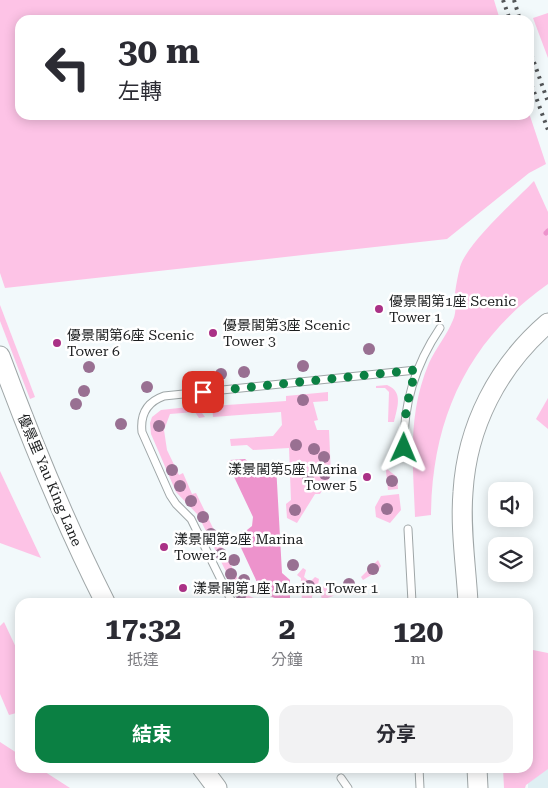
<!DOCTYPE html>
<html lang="zh-TW">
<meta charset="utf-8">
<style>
body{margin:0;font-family:"Roboto Serif","Noto Sans TC",serif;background:#f2f2f3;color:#2b2b33;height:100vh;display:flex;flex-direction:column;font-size:19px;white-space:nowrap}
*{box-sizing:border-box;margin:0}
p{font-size:16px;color:#7c7c81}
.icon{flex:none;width:28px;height:28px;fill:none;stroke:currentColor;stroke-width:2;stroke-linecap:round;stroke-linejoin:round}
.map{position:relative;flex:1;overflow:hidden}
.details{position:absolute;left:15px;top:598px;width:518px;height:175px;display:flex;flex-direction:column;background:#fff;border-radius:15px;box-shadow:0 2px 12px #0003}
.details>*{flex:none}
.top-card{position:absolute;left:15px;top:15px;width:519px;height:105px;border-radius:15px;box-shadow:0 2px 12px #0003;background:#fff;color:#2b2b33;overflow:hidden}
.controls{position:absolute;left:488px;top:482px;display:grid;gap:10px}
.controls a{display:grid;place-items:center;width:45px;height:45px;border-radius:10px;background:#fff;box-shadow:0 2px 12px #0003;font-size:25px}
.pin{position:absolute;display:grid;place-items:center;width:42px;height:42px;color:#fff;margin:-21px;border-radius:10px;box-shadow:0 2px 8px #0006}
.me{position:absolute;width:55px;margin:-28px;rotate:1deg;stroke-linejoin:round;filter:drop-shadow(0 0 4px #0008)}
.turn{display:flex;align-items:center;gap:18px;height:105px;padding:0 20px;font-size:22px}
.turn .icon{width:65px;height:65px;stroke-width:2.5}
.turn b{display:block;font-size:35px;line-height:42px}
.eta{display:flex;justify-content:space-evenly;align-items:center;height:85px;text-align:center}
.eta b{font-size:30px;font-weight:700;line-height:35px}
.cta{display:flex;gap:10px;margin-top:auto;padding:10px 20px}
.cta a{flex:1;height:58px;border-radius:15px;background:#0b8043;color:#fff;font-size:20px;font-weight:700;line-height:58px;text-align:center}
.cta a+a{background:#f2f2f3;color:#2b2b33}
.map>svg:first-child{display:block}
.built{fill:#dfeff3}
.green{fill:#fdc3e6}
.water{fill:#ed93cc}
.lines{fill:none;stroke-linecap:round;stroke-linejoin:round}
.stream{stroke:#ed93cc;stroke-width:5}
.lane-casing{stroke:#9fa6a7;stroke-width:9}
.secondary-casing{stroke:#9fa6a7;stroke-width:21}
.lane{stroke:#fff;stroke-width:7}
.secondary{stroke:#fff;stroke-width:19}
.rail{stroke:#535658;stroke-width:4;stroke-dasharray:2.5 5;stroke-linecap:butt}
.tree{fill:#997092}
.route{stroke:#0b8043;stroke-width:9;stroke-dasharray:0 16.2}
.poi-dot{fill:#aa3186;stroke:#fff;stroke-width:2}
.labels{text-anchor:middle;stroke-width:5;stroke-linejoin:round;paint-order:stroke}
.poi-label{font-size:14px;fill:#1c1e1f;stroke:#fff;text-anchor:start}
.street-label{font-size:14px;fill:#1c1e1f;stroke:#fff}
</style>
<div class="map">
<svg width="548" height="788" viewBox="0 0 548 788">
<rect width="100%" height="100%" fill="#f2f9fb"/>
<polygon class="built" points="528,735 548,741 548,788 528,788"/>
<g class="green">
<polygon points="0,0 494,0 500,20 20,20 20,115 529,115 529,113 546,164 529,173 447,239 5,288 0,273"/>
<polygon points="548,13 548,58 533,18"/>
<path d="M534,181L548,212V284C468,340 432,418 431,515L415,517C413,462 407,415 429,363C436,348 447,335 453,320C457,311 455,302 455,293C456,285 458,275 460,267C467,243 515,201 534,181Z"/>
<polygon points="0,305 35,397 30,399 0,321"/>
<path d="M387,385C404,392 397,408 394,422H388L389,392L385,388H376V386Z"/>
<polygon points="328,392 328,401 313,402 318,420 314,421 317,430 329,430 331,475 320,494 315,494 297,523 287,518 286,504 291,500 289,448 253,450 247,445 231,446 230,439 273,436 282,425 281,412 213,417 212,406 286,401 286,396"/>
<polygon points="548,398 548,429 536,419"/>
<polygon points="197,406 205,417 199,418 195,412 170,414 164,430 167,450 179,475 183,473 192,494 196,493 245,594 263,602 241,602 198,515 176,492 151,434 150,423 152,417 161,410"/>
<polygon points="387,469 397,477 398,489 388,490 386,471"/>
<polygon points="0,471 41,558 0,543"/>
<polygon points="399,494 401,510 390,523 376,517 375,507 381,496"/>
<polygon points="378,560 381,566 378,571 363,580 361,577"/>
<polygon points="303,568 306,570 304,577 310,582 315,577 319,579 318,585 328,588 333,584 337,589 333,596 322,600 320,591 312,596 312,602 302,602 301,578 297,575"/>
<polygon points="4,622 20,656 20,712 9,715 0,694 0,626"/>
<polygon points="528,649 548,653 548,769 526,785 525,788 504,788 503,768 528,768"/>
<polygon points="0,742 20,755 20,768 39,768 70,788 0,788"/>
</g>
<polygon class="water" points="245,459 250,463 271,462 276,465 282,573 290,580 290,602 285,602 262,593 236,537 237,533 247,530 252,526 253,517 227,462 230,460"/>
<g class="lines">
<polyline class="stream" points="546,233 548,231"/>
<defs>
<g id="lane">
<path d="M404,448C403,403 415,365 440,328"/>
<polyline points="408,529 412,602"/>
<path d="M232,602L191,519L176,504L170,495L142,432C140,414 147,402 164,396L416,370"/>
<polyline points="419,768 420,788"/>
<polyline points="341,778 348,788"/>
</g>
<g id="secondary">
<path d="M0,356C31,440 65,523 105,602"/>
<path d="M468,602C466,566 460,528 463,492C467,426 498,366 548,323"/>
<polyline points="202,768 217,788"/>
<polyline points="477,768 478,788"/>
</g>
</defs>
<use href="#lane" class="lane-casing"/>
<use href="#secondary" class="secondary-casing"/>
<use href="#lane" class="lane"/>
<use href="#secondary" class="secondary"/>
<g class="rail">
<polyline points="503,0 510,20"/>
<polyline points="514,0 520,20"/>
<polyline points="529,48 548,102"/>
<polyline points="529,78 548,130"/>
</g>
</g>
<g class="tree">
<circle cx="369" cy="349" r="6"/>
<circle cx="303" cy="366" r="6"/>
<circle cx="89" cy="367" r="6"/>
<circle cx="244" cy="372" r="6"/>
<circle cx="221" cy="374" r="6"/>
<circle cx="147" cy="387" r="6"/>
<circle cx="84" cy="391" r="6"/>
<circle cx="303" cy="400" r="6"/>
<circle cx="76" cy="404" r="6"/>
<circle cx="121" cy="424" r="6"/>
<circle cx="159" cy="426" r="6"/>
<circle cx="296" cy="445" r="6"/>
<circle cx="314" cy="449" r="6"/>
<circle cx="324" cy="457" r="6"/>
<circle cx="172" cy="470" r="6"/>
<circle cx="325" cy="474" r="6"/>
<circle cx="308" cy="479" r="6"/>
<circle cx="392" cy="481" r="6"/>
<circle cx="180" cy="486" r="6"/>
<circle cx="191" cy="501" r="6"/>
<circle cx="387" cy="509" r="6"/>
<circle cx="295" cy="510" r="6"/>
<circle cx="203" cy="517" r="6"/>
<circle cx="211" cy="534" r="6"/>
<circle cx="224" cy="540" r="6"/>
<circle cx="221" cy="554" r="6"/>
<circle cx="234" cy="560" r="6"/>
<circle cx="293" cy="565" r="6"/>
<circle cx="373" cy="569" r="6"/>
<circle cx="231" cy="574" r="6"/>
<circle cx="244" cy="580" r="6"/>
<circle cx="349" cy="584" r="6"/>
<circle cx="309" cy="586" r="6"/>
<circle cx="241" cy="594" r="6"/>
</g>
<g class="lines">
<path class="route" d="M203,392L416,370C408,396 403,421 404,448"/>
</g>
<g class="poi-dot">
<circle cx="379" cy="309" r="5"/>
<circle cx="213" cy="333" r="5"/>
<circle cx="57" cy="343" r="5"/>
<circle cx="367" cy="477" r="5"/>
<circle cx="164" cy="547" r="5"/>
<circle cx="183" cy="588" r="5"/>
</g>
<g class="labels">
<g class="poi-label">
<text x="389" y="306">優景閣第1座 Scenic<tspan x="389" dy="16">Tower 1</tspan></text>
<text x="223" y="330">優景閣第3座 Scenic<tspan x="223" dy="16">Tower 3</tspan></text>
<text x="67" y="340">優景閣第6座 Scenic<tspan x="67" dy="16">Tower 6</tspan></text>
<text x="357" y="474" text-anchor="end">漾景閣第5座 Marina<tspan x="357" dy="16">Tower 5</tspan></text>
<text x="174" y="544">漾景閣第2座 Marina<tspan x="174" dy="16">Tower 2</tspan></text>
<text x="193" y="593">漾景閣第1座 Marina Tower 1</text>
</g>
<g class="street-label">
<text transform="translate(50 480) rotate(67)" y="5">優景里 Yau King Lane</text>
</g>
</g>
</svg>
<div class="controls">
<a><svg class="icon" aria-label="sound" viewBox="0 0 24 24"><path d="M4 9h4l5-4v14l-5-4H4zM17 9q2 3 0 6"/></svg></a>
<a><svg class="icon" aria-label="layers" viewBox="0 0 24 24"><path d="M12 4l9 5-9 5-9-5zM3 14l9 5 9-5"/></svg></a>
</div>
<div class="pin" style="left:203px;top:392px;background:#d93025"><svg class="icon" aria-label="arrive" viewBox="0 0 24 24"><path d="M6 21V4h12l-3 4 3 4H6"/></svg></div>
<svg class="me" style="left:404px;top:448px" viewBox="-20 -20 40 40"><path d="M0-17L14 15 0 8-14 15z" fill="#0b8043" stroke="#fff" stroke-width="4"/></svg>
<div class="top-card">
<div class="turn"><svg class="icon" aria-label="left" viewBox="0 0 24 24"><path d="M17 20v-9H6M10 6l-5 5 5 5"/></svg><div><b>30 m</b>左轉</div></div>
</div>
<section class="details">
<div class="eta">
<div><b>17:32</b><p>抵達</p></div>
<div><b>2</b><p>分鐘</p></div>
<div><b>120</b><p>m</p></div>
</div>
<div class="cta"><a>結束</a><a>分享</a></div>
</section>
</div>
